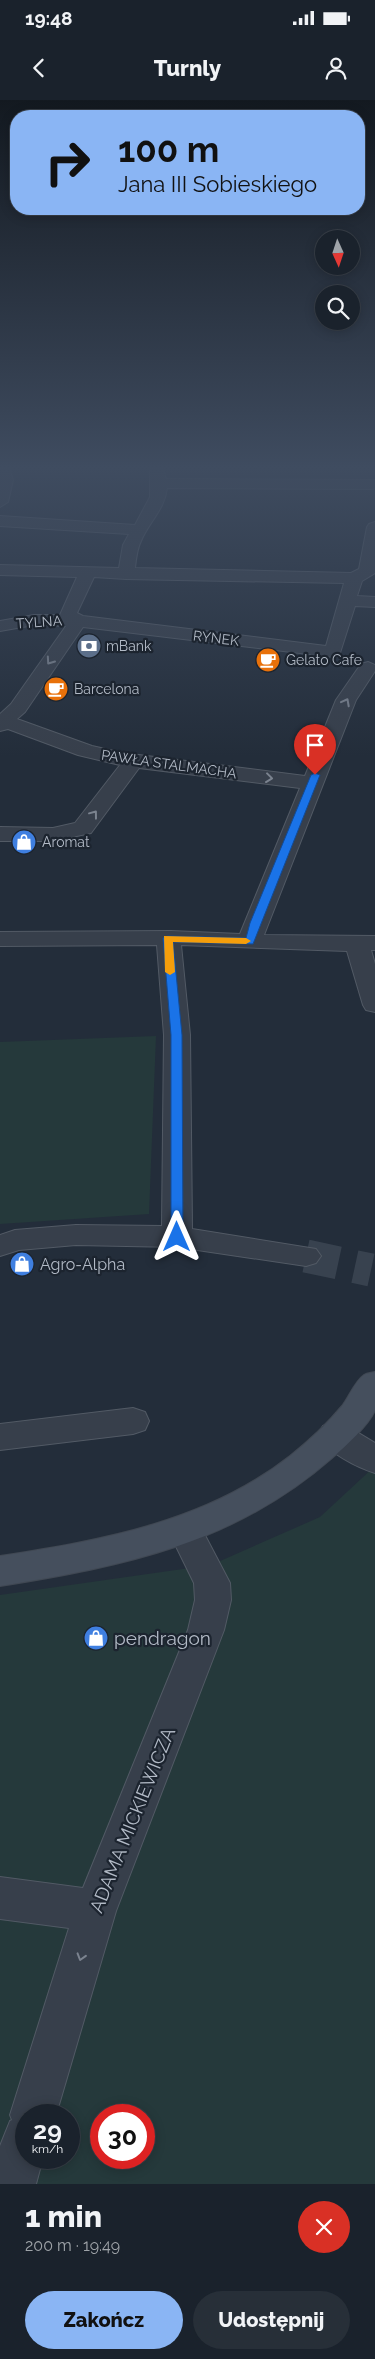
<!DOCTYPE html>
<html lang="pl">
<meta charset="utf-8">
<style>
body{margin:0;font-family:Raleway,sans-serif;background:#272f38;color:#f1f3f6;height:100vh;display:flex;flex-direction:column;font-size:19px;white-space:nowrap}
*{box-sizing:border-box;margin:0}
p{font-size:16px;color:#9fa4a9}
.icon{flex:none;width:28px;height:28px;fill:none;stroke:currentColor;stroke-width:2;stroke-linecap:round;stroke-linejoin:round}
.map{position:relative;height:2084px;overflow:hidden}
.details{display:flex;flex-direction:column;background:#1a222c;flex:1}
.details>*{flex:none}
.top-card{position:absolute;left:10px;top:10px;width:355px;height:105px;border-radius:20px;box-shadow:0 2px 12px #0003,0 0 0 1px #383f48;background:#8ab5f4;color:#111;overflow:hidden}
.needle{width:32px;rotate:177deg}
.buttons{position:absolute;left:315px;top:130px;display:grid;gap:10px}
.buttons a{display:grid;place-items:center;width:45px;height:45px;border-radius:50%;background:#1a222c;box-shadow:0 2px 12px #0003,0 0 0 1px #383f48;font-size:25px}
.speed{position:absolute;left:15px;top:2004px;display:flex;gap:10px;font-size:25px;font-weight:700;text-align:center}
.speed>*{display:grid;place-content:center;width:65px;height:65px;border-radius:50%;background:#1a222c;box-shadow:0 2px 12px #0003,0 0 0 1px #383f48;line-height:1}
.speed small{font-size:12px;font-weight:400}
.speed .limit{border:8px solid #d22;background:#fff;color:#111}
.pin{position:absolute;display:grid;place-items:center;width:42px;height:42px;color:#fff;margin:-51px -21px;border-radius:50% 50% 50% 0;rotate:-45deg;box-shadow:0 0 5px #0007}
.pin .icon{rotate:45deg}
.me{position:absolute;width:55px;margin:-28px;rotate:0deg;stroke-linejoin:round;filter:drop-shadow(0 0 4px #0008)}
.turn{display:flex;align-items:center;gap:18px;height:105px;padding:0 25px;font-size:22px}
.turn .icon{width:65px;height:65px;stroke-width:2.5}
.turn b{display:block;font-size:35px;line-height:42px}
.round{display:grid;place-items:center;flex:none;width:52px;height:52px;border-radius:26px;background:#272f38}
.headline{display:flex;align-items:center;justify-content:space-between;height:85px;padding:0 25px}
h1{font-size:30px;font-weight:800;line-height:38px}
.action{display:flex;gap:10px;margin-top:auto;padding:10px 25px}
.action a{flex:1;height:58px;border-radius:30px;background:#8ab5f4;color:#111;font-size:20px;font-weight:800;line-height:58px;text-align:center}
.action a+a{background:#272f38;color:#f1f3f6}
.status{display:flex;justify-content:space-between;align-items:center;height:35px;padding:0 25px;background:#1a222c;direction:ltr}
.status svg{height:14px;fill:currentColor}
header{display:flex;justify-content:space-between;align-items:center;height:65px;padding:0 25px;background:#1a222c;font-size:22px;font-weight:800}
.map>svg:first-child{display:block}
.green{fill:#25393b;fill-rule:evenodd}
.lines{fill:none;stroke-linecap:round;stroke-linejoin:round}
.street-tunnel{stroke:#38424f;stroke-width:33;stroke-dasharray:33 17;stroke-linecap:butt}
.street-casing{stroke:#525a65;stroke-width:2}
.secondary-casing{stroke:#404853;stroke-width:2}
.street{fill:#373f4b;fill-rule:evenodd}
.secondary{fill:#454f5d;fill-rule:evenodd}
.oneway{stroke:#7b838f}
.route{fill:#1a73e8;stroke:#114b97}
.slow{fill:#f59e0b}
.labels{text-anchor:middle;stroke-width:4.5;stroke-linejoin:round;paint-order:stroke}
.far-street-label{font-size:14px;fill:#b2bac6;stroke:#1c242f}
.far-poi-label{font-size:14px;fill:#b2bac6;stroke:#1c242f;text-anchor:start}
.poi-label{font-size:16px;fill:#b2bac6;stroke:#1c242f;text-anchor:start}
.near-poi-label{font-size:19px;fill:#b2bac6;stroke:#1c242f;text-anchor:start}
.near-street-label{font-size:19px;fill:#b2bac6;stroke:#1c242f}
</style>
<div class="status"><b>19:48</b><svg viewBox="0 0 49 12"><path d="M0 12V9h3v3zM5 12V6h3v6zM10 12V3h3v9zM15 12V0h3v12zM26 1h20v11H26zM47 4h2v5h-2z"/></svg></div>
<header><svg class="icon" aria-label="back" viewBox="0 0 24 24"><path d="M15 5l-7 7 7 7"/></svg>Turnly<svg class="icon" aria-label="person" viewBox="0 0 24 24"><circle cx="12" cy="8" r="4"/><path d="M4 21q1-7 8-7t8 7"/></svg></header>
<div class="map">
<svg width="375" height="2084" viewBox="0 0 375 2084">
<rect width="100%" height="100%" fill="#232d3a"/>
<g class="green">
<polygon points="156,936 149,1114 0,1124 0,942"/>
<path d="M375,1366V2084H0V1495L211,1465L320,1417ZM26,2015H69V2058H26ZM101,2015H144V2058H101Z"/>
</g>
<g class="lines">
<polyline class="street-tunnel" points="306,1156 371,1170"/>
<defs>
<g id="street">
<polygon points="0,365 8,365 13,380 8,402 0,407"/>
<path d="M150,365H162L166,379L375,380V388L373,389L167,388C165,409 149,422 141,441C137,449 136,459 135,468L351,473L359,469L367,427L369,424L375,422V473L362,481L357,496L375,497V507L355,506L339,556L333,557L83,527L25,612L17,619L92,646L123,653L305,676L336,600L361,564L368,562L375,565V571L356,600L264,835L375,836V850H371L375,864V912L366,910L363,905L347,851L181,845L190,935L192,1129L316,1149L321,1156L316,1163L306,1166L177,1147L76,1145L19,1150L0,1156V1135L15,1130L76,1125L162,1126L164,935L157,845L0,846V832L171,831L240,834L300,688L139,668L91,733L53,741H0V727L53,728L75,723L120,665L78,655L8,629L0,631V614L11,604L66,526L34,525L0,531V521L34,515H60L77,477L0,475V465L119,468L123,445L129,434L0,426V416L135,425L150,397ZM94,477L126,479L344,483L326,546L83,516L77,513Z"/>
<polygon points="133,1308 145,1312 149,1321 145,1330 133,1334 0,1350 0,1324"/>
<path d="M335,1322L347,1326L375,1343V1373C356,1367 328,1353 318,1335L323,1326Z"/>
<polygon points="185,1416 197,1420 230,1483 231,1500 224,1530 116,1811 56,2015 26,2015 26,2058 43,2058 36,2084 0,2084 0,2046 10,2021 12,2020 10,2015 69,1828 0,1819 0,1777 83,1788 188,1530 195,1500 194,1483 168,1430 173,1420"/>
</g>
<path id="secondary" d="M375,1272C375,1283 375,1299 375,1310C370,1324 344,1348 332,1358C234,1444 124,1466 0,1486V1456C103,1440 206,1422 290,1356C309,1341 327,1324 342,1306C349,1297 355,1281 364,1275C367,1273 372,1273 375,1272Z"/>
</defs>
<use href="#street" class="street-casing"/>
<use href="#secondary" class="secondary-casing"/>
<use href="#street" class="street"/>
<use href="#secondary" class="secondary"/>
</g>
<defs><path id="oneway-chevron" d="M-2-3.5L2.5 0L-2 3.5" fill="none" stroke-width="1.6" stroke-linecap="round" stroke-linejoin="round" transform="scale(1.25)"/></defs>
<g class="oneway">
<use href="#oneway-chevron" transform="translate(50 561) rotate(125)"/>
<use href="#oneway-chevron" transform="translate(346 602) rotate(-62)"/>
<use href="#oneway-chevron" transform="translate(269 678) rotate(7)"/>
<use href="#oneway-chevron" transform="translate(94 714) rotate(-53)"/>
<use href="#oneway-chevron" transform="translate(81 1857) rotate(107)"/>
</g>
<linearGradient id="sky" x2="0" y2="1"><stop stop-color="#131920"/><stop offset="0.56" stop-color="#3f4c60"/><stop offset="1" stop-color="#3f4c60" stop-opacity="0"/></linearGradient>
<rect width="375" height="656" fill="url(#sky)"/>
<polygon class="route" points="315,673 320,675 253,844 173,842 182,935 183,1137 177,1141 173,1140 171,1137 171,935 163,838 168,836 246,838 250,823 311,675"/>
<polygon class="slow" points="164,836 246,838 251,841 246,844 173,842 175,872 170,875 165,872"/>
<defs>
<symbol id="bank-disc" viewBox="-11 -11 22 22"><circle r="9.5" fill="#5c6f8a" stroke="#1c242f"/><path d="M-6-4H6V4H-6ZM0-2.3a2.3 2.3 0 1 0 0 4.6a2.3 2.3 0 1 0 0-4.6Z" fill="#fff"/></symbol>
<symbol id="cafe-disc" viewBox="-11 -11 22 22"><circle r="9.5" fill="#e8710a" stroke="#1c242f"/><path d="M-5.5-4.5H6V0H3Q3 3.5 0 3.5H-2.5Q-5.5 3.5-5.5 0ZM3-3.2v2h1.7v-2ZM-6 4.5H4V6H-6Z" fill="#fff"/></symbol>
<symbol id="shop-disc" viewBox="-11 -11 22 22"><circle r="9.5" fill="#3f7fe0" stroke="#1c242f"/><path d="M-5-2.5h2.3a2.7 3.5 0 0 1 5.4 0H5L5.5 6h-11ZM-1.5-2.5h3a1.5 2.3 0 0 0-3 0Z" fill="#fff"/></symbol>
</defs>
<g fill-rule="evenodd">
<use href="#bank-disc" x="75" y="532" width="28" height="28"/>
<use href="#cafe-disc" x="254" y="546" width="28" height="28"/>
<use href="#cafe-disc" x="42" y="575" width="28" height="28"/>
<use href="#shop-disc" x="10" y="728" width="28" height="28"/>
<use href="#shop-disc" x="8" y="1150" width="28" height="28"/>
<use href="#shop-disc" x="82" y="1524" width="28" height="28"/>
</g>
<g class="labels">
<g class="far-street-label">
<text transform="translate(39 522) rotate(-4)" y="5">TYLNA</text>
<text transform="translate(216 538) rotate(7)" y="5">RYNEK</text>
<text transform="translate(169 664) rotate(8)" y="5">PAWŁA STALMACHA</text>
</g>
<g class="far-poi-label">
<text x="106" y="551">mBank</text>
<text x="286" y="565">Gelato Cafe</text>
<text x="74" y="594">Barcelona</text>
<text x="42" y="747">Aromat</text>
</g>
<g class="poi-label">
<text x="40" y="1170">Agro-Alpha</text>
</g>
<g class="near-poi-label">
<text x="114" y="1545">pendragon</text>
</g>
<g class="near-street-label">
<text transform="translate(132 1720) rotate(-68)" y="7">ADAMA MICKIEWICZA</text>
</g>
</g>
</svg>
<div class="buttons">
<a><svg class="needle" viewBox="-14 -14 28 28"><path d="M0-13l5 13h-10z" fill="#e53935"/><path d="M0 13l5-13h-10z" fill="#9fa4a9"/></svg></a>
<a><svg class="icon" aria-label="search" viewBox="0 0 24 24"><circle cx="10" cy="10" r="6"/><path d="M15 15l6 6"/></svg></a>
</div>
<div class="speed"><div>29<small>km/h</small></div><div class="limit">30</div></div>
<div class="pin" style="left:315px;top:675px;background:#d93025"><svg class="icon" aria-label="arrive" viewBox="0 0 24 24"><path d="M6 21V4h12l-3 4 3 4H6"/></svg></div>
<svg class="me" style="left:177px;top:1137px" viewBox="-20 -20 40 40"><path d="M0-17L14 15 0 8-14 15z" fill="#1a73e8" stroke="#fff" stroke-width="4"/></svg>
<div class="top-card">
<div class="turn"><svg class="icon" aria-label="right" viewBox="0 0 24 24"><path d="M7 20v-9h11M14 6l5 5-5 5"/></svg><div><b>100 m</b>Jana III Sobieskiego</div></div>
</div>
</div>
<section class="details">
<div class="headline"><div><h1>1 min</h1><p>200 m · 19:49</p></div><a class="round" style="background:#d93025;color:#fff"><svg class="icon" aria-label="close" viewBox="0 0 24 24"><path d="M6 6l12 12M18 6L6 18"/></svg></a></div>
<div class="action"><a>Zakończ</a><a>Udostępnij</a></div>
</section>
